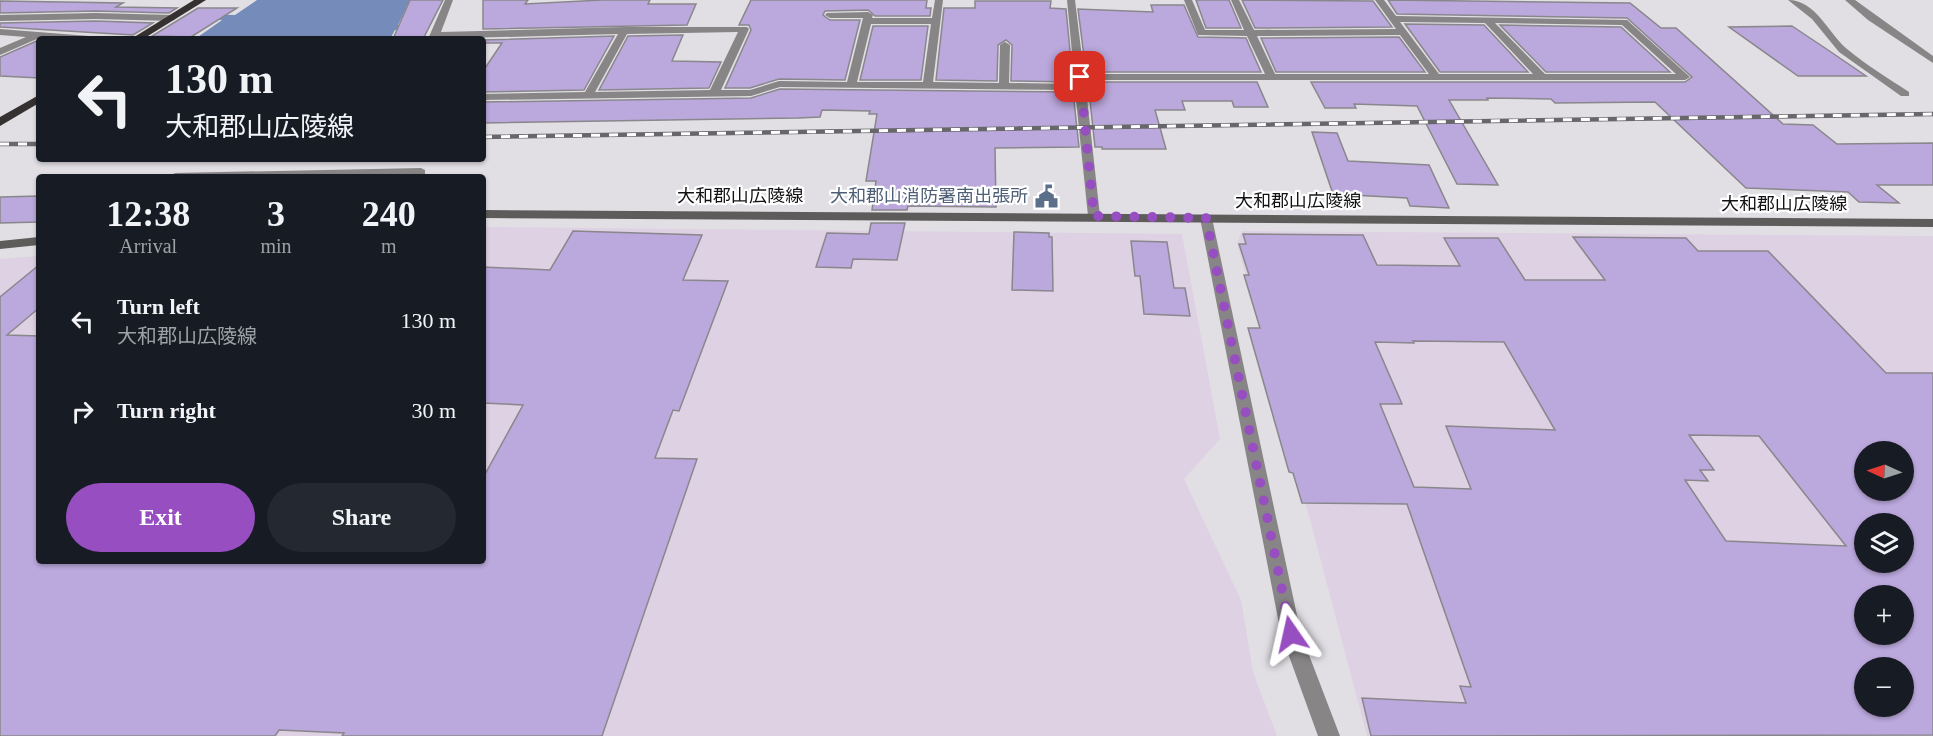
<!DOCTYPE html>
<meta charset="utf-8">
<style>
body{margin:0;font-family:"Times New Roman","Noto Sans JP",serif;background:#242831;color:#f1f3f6;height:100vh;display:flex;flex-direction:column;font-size:22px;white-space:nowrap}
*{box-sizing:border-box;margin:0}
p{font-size:20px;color:#9ea1a6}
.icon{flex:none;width:33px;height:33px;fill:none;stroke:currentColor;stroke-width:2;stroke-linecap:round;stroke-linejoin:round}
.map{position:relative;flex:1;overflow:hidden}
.sheet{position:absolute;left:36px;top:174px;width:450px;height:390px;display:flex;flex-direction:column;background:#171b24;border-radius:6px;box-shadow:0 2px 4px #0004}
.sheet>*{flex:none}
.hud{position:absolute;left:36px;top:36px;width:450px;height:126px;border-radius:6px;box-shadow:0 2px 4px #0004;background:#171b24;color:#f1f3f6;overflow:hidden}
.needle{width:39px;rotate:273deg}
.fabs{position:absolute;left:1854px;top:441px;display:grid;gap:12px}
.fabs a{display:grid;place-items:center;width:60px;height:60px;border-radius:50%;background:#171b24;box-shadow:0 2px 4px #0004;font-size:30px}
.pin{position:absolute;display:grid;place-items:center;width:51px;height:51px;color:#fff;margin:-26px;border-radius:12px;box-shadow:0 3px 9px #0006}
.me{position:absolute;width:66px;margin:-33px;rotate:349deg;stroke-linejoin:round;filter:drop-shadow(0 0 4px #0008)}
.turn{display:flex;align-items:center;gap:21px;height:126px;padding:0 30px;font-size:27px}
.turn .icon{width:78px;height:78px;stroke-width:2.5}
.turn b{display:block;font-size:42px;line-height:51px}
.eta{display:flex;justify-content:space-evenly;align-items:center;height:102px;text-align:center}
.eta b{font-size:36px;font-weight:700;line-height:42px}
.primary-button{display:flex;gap:12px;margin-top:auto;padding:12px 30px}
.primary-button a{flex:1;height:69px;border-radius:36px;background:#974ec1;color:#fff;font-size:24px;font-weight:700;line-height:69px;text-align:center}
.primary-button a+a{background:#242831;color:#f1f3f6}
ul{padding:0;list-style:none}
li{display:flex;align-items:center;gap:18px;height:90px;padding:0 30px}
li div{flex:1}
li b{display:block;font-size:22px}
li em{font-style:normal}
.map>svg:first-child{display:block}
.industrial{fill:#ded1e4;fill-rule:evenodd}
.water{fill:#758cbb}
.building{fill:#bba8dc;stroke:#89878c;stroke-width:1.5;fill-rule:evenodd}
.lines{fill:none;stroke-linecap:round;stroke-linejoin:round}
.minor{fill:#888586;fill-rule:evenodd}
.tertiary{fill:#888586;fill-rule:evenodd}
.secondary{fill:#5e5b5b;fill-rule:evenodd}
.trunk{fill:#353131;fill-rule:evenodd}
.rail-casing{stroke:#67666a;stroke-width:4.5}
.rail{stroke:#fff;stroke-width:3;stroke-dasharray:9;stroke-linecap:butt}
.route{stroke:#974ec1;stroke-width:10;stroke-dasharray:0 18}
.labels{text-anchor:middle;stroke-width:4.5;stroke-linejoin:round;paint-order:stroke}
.street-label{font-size:18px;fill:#121214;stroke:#fff}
.service-label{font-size:18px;fill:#4e5e75;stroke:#fff;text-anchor:end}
</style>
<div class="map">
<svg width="1933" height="736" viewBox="0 0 1933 736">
<rect width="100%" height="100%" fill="#e1dfe4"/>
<g class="industrial">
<polygon points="483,227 1182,234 1220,439 1184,479 1241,600 1253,672 1277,736 0,736 0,259 39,256 39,561 483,561"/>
<path d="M1242,231L1933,236V736H1367L1237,243ZM1864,452H1904V490H1864ZM1864,524H1904V562H1864ZM1864,596H1904V634H1864ZM1864,668H1904V706H1864Z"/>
</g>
<polygon class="water" points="257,0 410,0 398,25 431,23 429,27 395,30 390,39 195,39 222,20 190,18 196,14 235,15"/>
<g class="building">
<polygon points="410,0 443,0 424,37 393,39"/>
<polygon points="483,0 528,0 525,4 602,0 650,0 648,4 696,4 687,25 483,29"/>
<polygon points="751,0 927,0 926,8 931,8 930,16 875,16 868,10 825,11 823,15 830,20 860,20 845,80 779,79 750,88 725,88 751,30 749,25 739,25"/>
<polygon points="1196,0 1229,0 1241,28 1206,28"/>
<polygon points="1242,0 1373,1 1392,27 1255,28"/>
<polygon points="1388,0 1630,3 1661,28 1676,28 1783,124 1813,125 1837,144 1933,143 1933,185 1877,185 1899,203 1859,202 1848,192 1746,188 1655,102 1555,103 1551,99 1487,98 1488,100 1449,100 1498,185 1457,184 1417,106 1354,104 1356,108 1325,108 1311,82 1685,82 1692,77 1627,18 1397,14"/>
<polygon points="0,1 123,3 116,7 177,8 169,13 96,11 0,13"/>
<polygon points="975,1 1051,1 1050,8 1066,9 1073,82 1011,81 1012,45 1006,40 998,45 997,81 936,80 944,8 975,8"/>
<polygon points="1151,5 1184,5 1198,37 1246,38 1261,72 1086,72 1078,9 1153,12"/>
<polygon points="198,8 237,8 191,37 152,36"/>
<polygon points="96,21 153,23 133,35 0,27 0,23"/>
<polygon points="1405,24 1484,25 1528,72 1440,72"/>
<polygon points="1500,25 1621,27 1670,72 1546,72"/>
<polygon points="873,26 928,26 921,80 860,80"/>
<polygon points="1792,26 1828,50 1866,76 1798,76 1729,27"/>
<polygon points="683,35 672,61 721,62 709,88 599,90 628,36"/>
<polygon points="614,36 584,90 483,92 483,71 502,43 483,43 483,40"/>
<polygon points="1399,37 1425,72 1276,72 1261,38"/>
<polygon points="39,40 39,78 0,76 0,57"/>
<polygon points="1088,82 1257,82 1268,107 1234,107 1232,101 1182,101 1185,110 1155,110 1166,149 1102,149 1102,147 1095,147"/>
<polygon points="780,89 1073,92 1079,147 995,148 996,207 908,206 907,210 872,210 876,181 866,181 877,114 869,114 870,111 822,110 820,117 798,118 483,123 483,102 751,98"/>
<polygon points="1312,132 1337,133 1348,161 1429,165 1449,208 1410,206 1407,198 1333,194"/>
<polygon points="39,196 39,222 0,223 0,197"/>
<polygon points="871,223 905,223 897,260 853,259 851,268 816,267 827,233 869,234"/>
<polygon points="573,231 702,235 683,280 728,281 679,411 673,410 655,458 697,459 602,736 342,736 344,733 279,730 275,736 0,736 0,297 39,265 39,308 7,335 39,336 39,561 483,561 483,478 523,405 483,403 483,267 550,270"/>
<polygon points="1014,232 1049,233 1049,237 1052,237 1053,291 1012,290"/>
<path d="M1243,234L1363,235L1377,265L1460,266L1444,238H1498L1525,280H1605L1573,237L1686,238L1698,251H1768L1886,373H1933V735L1371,736L1362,698L1466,703L1460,686L1471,687L1407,504L1302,503L1293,473L1289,472L1248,328H1260L1244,275H1249L1239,244H1246ZM1413,341L1504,342L1555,430L1446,426L1471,489L1414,487L1380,404H1402L1375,342L1414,343ZM1689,435L1759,436L1846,546L1726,541L1685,480L1708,481L1700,470H1714ZM1864,452H1904V490H1864ZM1864,524H1904V562H1864ZM1864,596H1904V634H1864ZM1864,668H1904V706H1864Z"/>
<polygon points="1131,241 1167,242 1174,288 1185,288 1190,316 1144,314 1140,276 1135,276"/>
</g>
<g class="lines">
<g class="minor">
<path d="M445,0H453L441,32L625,27H747L749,29L721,90H750L779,81L847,82L863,18H830L825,15L827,13L868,12L873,15L872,18H932L935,0H943L933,82L999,83L1000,45L1005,42L1010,45L1009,83L1075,84L1067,0H1075L1084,74H1265L1247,36L1198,35L1184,0H1192L1205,30H1244L1231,0H1239L1254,30L1396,29L1375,0H1384L1396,16L1627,20L1690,77L1685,80H1085L1100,216L1094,220L1088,216L1075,90L780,87L751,96L483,100V94L585,92L618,34L428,39ZM1400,22L1485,23L1533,74H1439ZM1495,23L1622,25L1676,74H1545ZM871,24H931L923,82H857ZM738,32L710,90L595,92L627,34ZM1400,35L1429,74H1275L1257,36Z"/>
<path d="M1788,0C1816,0 1828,33 1847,49C1866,65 1888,78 1909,92V96H1901L1839,52L1812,19Z"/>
<polygon points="96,13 172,15 177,18 172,21 96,19 0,21 0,15"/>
<polygon points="0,29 89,36 94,39 39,38 0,55 0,48 26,37 0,35"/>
<polygon points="421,168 425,170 425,174 169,177 175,173"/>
<polygon points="1206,214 1212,218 1301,634 1340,736 1318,736 1281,634 1200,218"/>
</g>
<polygon class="tertiary" points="1845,0 1855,0 1933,56 1933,63 1868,20"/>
<g class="secondary">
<polygon points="483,210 1933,219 1933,227 483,218"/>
<polygon points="39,237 39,245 0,249 0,241"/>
</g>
<g class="trunk">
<polygon points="194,0 206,0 143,39 131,39"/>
<polygon points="39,95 39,103 0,126 0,117"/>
</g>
<defs>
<g id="rail">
<polyline points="483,137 1933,114"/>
<polyline points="0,144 39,144"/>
</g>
</defs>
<use href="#rail" class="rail-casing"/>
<use href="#rail" class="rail"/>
</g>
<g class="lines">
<polyline class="route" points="1080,77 1094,216 1206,218 1291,634"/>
</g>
<defs>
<symbol id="civic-bare" viewBox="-9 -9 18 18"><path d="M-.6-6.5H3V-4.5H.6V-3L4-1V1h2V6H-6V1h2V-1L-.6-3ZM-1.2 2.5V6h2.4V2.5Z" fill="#5c6f8a" stroke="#fff" stroke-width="2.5" paint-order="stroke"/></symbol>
</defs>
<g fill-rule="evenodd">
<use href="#civic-bare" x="1030" y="180" width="33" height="33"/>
</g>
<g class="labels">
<g class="street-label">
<text x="740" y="202">大和郡山広陵線</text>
<text x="1298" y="207">大和郡山広陵線</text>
<text x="1784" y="210">大和郡山広陵線</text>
</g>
<g class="service-label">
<text x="1028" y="202">大和郡山消防署南出張所</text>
</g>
</g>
</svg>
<div class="fabs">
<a><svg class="needle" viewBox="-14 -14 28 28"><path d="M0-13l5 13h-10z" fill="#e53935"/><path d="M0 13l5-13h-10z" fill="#9ea1a6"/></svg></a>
<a><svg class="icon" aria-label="layers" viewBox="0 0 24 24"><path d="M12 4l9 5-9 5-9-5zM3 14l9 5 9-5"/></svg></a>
<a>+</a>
<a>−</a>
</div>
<div class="pin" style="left:1080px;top:77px;background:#d93025"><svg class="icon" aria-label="arrive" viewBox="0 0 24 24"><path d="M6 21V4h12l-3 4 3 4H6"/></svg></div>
<svg class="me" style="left:1291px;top:634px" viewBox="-20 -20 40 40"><path d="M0-17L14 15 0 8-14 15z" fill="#974ec1" stroke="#fff" stroke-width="4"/></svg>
<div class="hud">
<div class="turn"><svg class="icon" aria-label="left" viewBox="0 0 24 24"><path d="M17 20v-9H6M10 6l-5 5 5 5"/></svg><div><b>130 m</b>大和郡山広陵線</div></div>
</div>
<section class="sheet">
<div class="eta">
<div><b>12:38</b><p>Arrival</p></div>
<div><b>3</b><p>min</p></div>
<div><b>240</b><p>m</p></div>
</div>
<ul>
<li><svg class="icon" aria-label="left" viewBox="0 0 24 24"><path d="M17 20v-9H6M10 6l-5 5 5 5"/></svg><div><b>Turn left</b><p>大和郡山広陵線</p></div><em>130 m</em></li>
<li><svg class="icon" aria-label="right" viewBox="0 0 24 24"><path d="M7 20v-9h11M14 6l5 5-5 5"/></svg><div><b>Turn right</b></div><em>30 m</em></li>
</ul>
<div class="primary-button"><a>Exit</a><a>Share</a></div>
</section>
</div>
